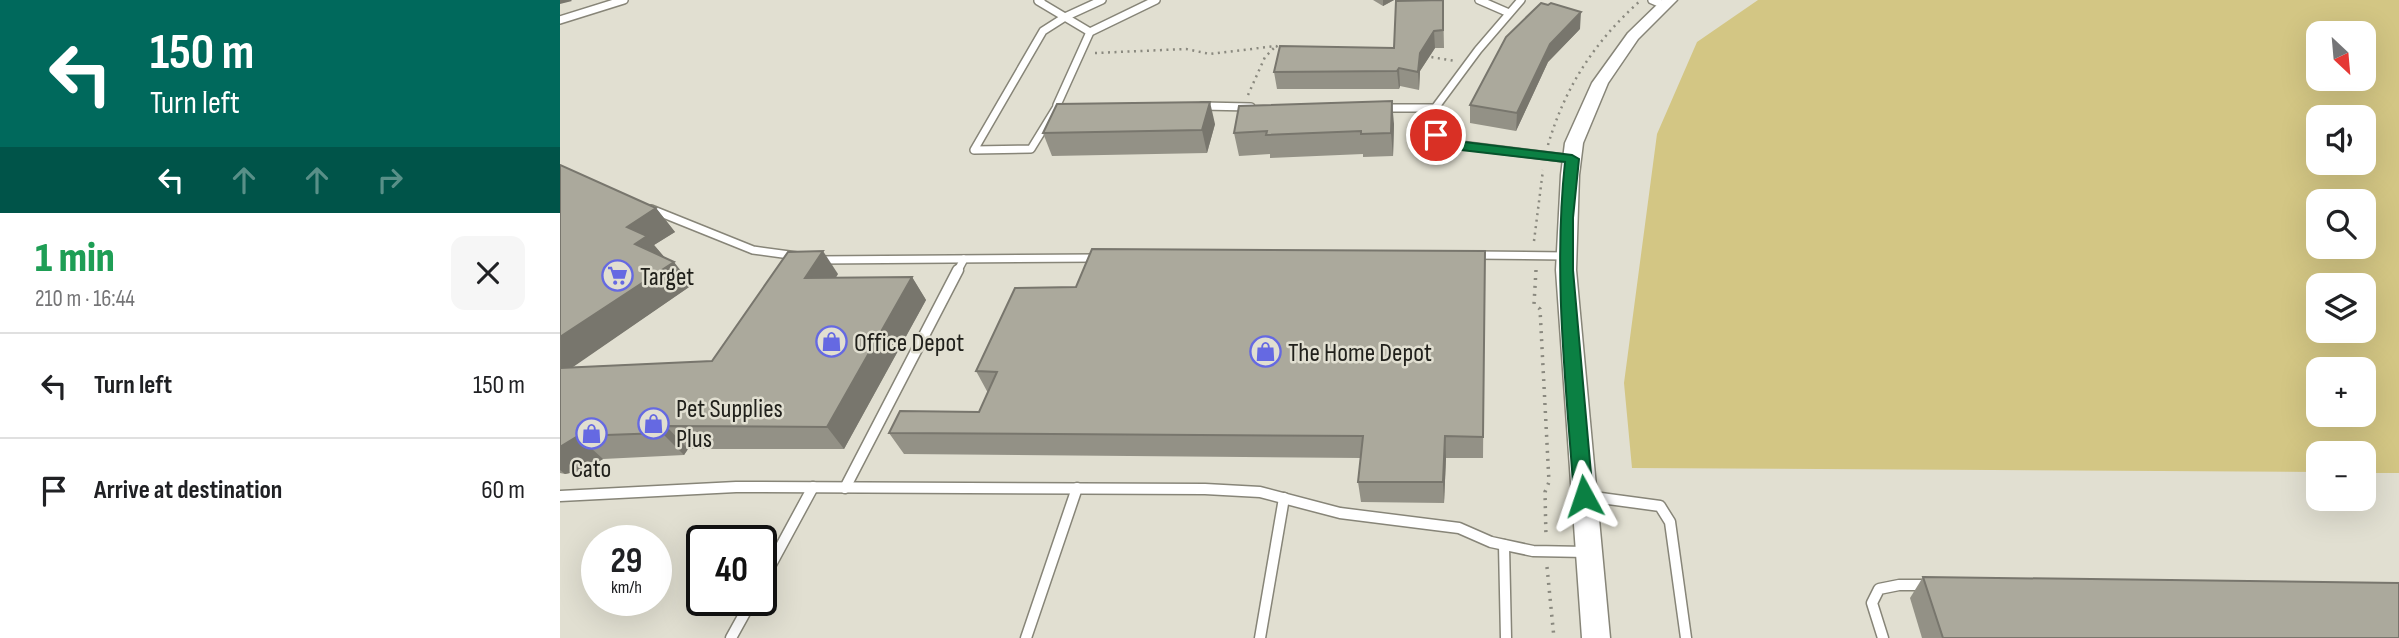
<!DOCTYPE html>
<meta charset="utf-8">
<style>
body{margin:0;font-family:"Sofia Sans Condensed",sans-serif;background:#f6f6f6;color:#202124;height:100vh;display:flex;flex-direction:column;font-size:26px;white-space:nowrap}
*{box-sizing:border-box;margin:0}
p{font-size:23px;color:#757577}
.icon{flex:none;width:38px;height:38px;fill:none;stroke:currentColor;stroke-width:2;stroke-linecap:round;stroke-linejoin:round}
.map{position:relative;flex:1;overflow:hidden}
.details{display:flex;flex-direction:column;background:#fff;width:560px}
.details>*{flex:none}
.top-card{background:#00695c;color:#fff;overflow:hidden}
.needle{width:46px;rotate:154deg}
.buttons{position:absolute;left:1746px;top:21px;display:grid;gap:14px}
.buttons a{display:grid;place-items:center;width:70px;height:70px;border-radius:14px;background:#fff;box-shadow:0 7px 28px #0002;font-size:35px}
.speed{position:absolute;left:21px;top:525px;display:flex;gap:14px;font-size:35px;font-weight:700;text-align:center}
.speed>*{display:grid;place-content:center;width:91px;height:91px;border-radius:50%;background:#fff;box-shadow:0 7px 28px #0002;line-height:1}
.speed small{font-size:18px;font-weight:400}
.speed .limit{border:4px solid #111;border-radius:10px;background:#fff;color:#111}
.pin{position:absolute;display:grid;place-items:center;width:60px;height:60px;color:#fff;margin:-30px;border:4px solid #fff;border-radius:50%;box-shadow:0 2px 7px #0007}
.me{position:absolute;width:77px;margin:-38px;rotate:355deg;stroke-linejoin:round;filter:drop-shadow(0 0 5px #0008)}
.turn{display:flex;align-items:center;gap:24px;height:147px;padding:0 35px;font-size:32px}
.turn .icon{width:91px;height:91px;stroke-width:2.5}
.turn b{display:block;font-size:49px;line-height:60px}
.lanes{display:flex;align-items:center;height:66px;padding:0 35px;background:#0003;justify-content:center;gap:35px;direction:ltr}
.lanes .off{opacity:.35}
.round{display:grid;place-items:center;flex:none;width:74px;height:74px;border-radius:14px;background:#f6f6f6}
.headline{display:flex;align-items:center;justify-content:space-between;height:119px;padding:0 35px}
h1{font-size:42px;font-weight:800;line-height:52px;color:#1e9e55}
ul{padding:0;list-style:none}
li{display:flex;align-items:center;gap:21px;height:105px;padding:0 35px;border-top:2px solid #e0e0e0}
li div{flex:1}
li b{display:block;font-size:26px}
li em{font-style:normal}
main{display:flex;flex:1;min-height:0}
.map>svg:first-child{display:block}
.green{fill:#d3c684;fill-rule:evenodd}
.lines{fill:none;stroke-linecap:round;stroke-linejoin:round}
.service-far1-casing{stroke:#878578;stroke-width:10}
.service-casing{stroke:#878578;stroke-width:13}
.tertiary-casing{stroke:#878578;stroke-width:3}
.path-far1{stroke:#8a897f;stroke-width:2.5;stroke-dasharray:2 4.5;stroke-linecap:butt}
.path{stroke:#8a897f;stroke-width:3.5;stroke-dasharray:2 6;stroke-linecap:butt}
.service-far1{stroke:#fff;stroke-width:7}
.service{stroke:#fff;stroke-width:10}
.tertiary{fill:#fff;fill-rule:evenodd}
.wall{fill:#939186}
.shaded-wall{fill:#78766d}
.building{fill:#aba99c;stroke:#78766d;stroke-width:2}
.route{fill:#0b8043;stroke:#07532c;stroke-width:2}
.labels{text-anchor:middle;stroke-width:5;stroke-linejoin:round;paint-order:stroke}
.poi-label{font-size:26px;fill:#20201b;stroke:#e1dfd1;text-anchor:start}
</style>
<main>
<section class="details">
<div class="top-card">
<div class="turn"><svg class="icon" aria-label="left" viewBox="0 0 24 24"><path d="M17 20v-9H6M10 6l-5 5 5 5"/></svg><div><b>150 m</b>Turn left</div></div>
<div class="lanes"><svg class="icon" aria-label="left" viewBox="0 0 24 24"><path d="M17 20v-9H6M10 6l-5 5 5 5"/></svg><svg class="icon off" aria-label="ahead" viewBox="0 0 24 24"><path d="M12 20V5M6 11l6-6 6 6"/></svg><svg class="icon off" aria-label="ahead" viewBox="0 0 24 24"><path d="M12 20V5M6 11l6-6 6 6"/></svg><svg class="icon off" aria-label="right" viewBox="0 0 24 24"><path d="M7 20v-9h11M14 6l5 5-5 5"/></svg></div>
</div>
<div class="headline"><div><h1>1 min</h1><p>210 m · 16:44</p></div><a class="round"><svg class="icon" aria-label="close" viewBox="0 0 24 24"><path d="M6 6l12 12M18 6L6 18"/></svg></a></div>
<ul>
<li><svg class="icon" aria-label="left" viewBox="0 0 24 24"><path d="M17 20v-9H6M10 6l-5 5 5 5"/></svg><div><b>Turn left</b></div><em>150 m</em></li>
<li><svg class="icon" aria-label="arrive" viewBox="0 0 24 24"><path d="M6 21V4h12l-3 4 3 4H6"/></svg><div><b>Arrive at destination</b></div><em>60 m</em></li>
</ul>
</section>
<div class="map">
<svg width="1839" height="638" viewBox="0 0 1839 638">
<rect width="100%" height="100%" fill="#e1dfd1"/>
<path class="green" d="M1198,0H1839V473H1804V453H1759V472L1072,468L1064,383L1097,134L1137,42ZM1759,33H1804V79H1759ZM1759,117H1804V163H1759ZM1759,201H1804V247H1759ZM1759,285H1804V331H1759ZM1759,369H1804V415H1759Z"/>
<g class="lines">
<defs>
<g id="service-far1">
<polyline points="481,0 478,1 530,32"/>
<polyline points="919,0 949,13"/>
<polyline points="961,0 918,50 875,108 876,135 884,143 1012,159"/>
<polyline points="1092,0 1104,5"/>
<polyline points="0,20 64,0"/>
<polyline points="497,105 530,32 596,0"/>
<polyline points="498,105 471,149 414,150 483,31 505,17 542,0"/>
<polyline points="642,106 691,107"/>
<polyline points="820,108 875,108"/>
<polyline points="91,209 193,250 237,256"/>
<polyline points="915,255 1006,256"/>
<polyline points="258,260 538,258"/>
<polyline points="397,272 404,259"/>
</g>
<g id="service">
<polyline points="285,488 398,270"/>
<polyline points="0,496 176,487 645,489 700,492 780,513 899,528 931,542 973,551 1026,552"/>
<polyline points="1026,496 1100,506 1110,522 1126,638"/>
<polyline points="944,545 946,638"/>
<polyline points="201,583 253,487"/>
<polyline points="171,638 192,600"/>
<polyline points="466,638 517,488"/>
<polyline points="700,638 724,498"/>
<polyline points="1323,638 1312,603 1319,589 1339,585 1370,585"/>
</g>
<polygon id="tertiary" points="1102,0 1117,0 1078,39 1048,83 1023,143 1019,175 1016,270 1050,638 1022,638 996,270 1001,175 1005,143 1032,83 1068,33"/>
</defs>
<use href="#service-far1" class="service-far1-casing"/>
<use href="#service" class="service-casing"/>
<use href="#tertiary" class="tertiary-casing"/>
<g class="path-far1">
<polyline points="535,53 626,49 650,54 716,46 721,49"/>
<polyline points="865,56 895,61"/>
<polyline points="688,95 705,57 714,48"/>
<path d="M988,145C1005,87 1035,41 1080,1"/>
<polyline points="974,241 983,170"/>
</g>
<g class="path">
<polyline points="976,270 974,304 980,309 989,482 985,492 986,538"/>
<polyline points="987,567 994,638"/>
</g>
<use href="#service-far1" class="service-far1"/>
<use href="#service" class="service"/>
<use href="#tertiary" class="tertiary"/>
</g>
<g class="wall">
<polygon points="813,0 834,0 823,6"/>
<polygon points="883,0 884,48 875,48 860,71 859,90 840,86 839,89 717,89 714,72 834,48"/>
<polygon points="1020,29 988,62 956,131 910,123 910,105"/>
<polygon points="655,124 647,153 492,156 483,133"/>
<polygon points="834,124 833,156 803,157 803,154 710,158 710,154 679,156 674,133"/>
<polygon points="0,165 96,208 115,232 94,245 105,258 132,285 12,367 152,361 278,274 276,277 352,277 366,300 284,449 128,449 124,455 43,459 24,470 5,474 0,473"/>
<polygon points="925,251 923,458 886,458 884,503 801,502 798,482 801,458 344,454 329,433 419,412 428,393 416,371"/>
<polygon points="1363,577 1839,638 1362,638 1350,598"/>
</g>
<g class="shaded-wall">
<polygon points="0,0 11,0 12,1 0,4"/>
<polygon points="823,0 834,0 823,6"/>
<polygon points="1021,12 1020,29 988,62 956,131 957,113 990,44"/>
<polygon points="874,31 875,48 860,71 859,90 858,72 860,53"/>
<polygon points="839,68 840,86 839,89 837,71"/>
<polygon points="832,101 834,124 833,156 831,133"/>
<polygon points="650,102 655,124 647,153 642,130"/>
<polygon points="96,208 115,232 94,245 106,259 75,244 67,227"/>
<polygon points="263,251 278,274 261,301 245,278"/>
<polygon points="114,262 132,285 0,376 0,337"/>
<polygon points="352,277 366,300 284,449 267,427"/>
<polygon points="106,426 128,449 124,455 102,433"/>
<polygon points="18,436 43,459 24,470 5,474 0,470 0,447"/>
<polygon points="885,436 886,458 884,503 883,482"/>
</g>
<g class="building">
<polygon points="883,0 883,30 874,31 860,53 858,72 839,68 837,71 714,72 720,46 834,48 836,1"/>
<polygon points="981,3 988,5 991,3 1021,12 990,44 957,113 910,105 946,37"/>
<polygon points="832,101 831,133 801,134 801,131 706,135 707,131 674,133 679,106"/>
<polygon points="650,102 642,130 483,133 497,104"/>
<polygon points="0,165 96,208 67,227 87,236 75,244 114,262 0,337"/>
<polygon points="532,249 925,251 923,437 885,436 883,482 798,482 803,436 329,433 340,411 419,412 437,372 416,371 455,288 516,287"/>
<polygon points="263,251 245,278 352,277 267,427 106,426 102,433 18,436 0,447 0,368 152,361 228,252"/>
<polygon points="1363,577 1839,583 1839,638 1383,638"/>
</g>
<path class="route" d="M876,131L888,140L1012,155L1019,159L1013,218V270L1033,496L1030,502L1024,504L1017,502L1014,496C1006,384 993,275 1005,162L884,148L879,146L869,135Z"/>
<defs>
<symbol id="supermarket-ring" viewBox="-11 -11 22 22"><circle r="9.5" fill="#e1dfd1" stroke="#6569e2" stroke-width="1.5"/><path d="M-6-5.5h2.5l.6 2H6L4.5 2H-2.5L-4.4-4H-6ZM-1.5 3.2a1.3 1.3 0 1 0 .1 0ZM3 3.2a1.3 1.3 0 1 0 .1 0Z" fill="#6569e2"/></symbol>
<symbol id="shop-ring" viewBox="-11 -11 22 22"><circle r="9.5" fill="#e1dfd1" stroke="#6569e2" stroke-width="1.5"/><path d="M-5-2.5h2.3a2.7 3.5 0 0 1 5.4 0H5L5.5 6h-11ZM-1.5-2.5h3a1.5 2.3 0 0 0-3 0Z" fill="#6569e2"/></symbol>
</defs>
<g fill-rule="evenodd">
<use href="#supermarket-ring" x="40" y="258" width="35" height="35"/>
<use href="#shop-ring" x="254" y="324" width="35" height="35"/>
<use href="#shop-ring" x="688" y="334" width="35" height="35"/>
<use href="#shop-ring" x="76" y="406" width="35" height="35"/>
<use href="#shop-ring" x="14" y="416" width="35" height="35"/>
</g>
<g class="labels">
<g class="poi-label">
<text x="80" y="285">Target</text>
<text x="294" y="351">Office Depot</text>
<text x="728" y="361">The Home Depot</text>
<text x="116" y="417">Pet Supplies<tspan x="116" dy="30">Plus</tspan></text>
<text x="31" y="477" text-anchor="middle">Cato</text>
</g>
</g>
</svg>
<div class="buttons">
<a><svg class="needle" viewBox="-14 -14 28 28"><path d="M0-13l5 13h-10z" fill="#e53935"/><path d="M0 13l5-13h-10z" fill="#757577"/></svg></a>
<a><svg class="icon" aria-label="sound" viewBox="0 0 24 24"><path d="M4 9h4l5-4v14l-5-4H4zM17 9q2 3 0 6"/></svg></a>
<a><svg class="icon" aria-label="search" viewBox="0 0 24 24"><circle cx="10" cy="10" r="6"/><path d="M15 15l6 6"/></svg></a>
<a><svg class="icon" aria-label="layers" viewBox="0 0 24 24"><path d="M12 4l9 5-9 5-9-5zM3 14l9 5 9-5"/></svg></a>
<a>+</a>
<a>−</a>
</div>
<div class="speed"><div>29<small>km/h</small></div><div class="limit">40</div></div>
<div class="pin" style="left:876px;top:135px;background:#d93025"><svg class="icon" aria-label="arrive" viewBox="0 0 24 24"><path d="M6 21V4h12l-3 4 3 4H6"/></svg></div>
<svg class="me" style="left:1024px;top:496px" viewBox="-20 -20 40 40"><path d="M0-17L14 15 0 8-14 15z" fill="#0b8043" stroke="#fff" stroke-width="4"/></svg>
</div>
</main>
